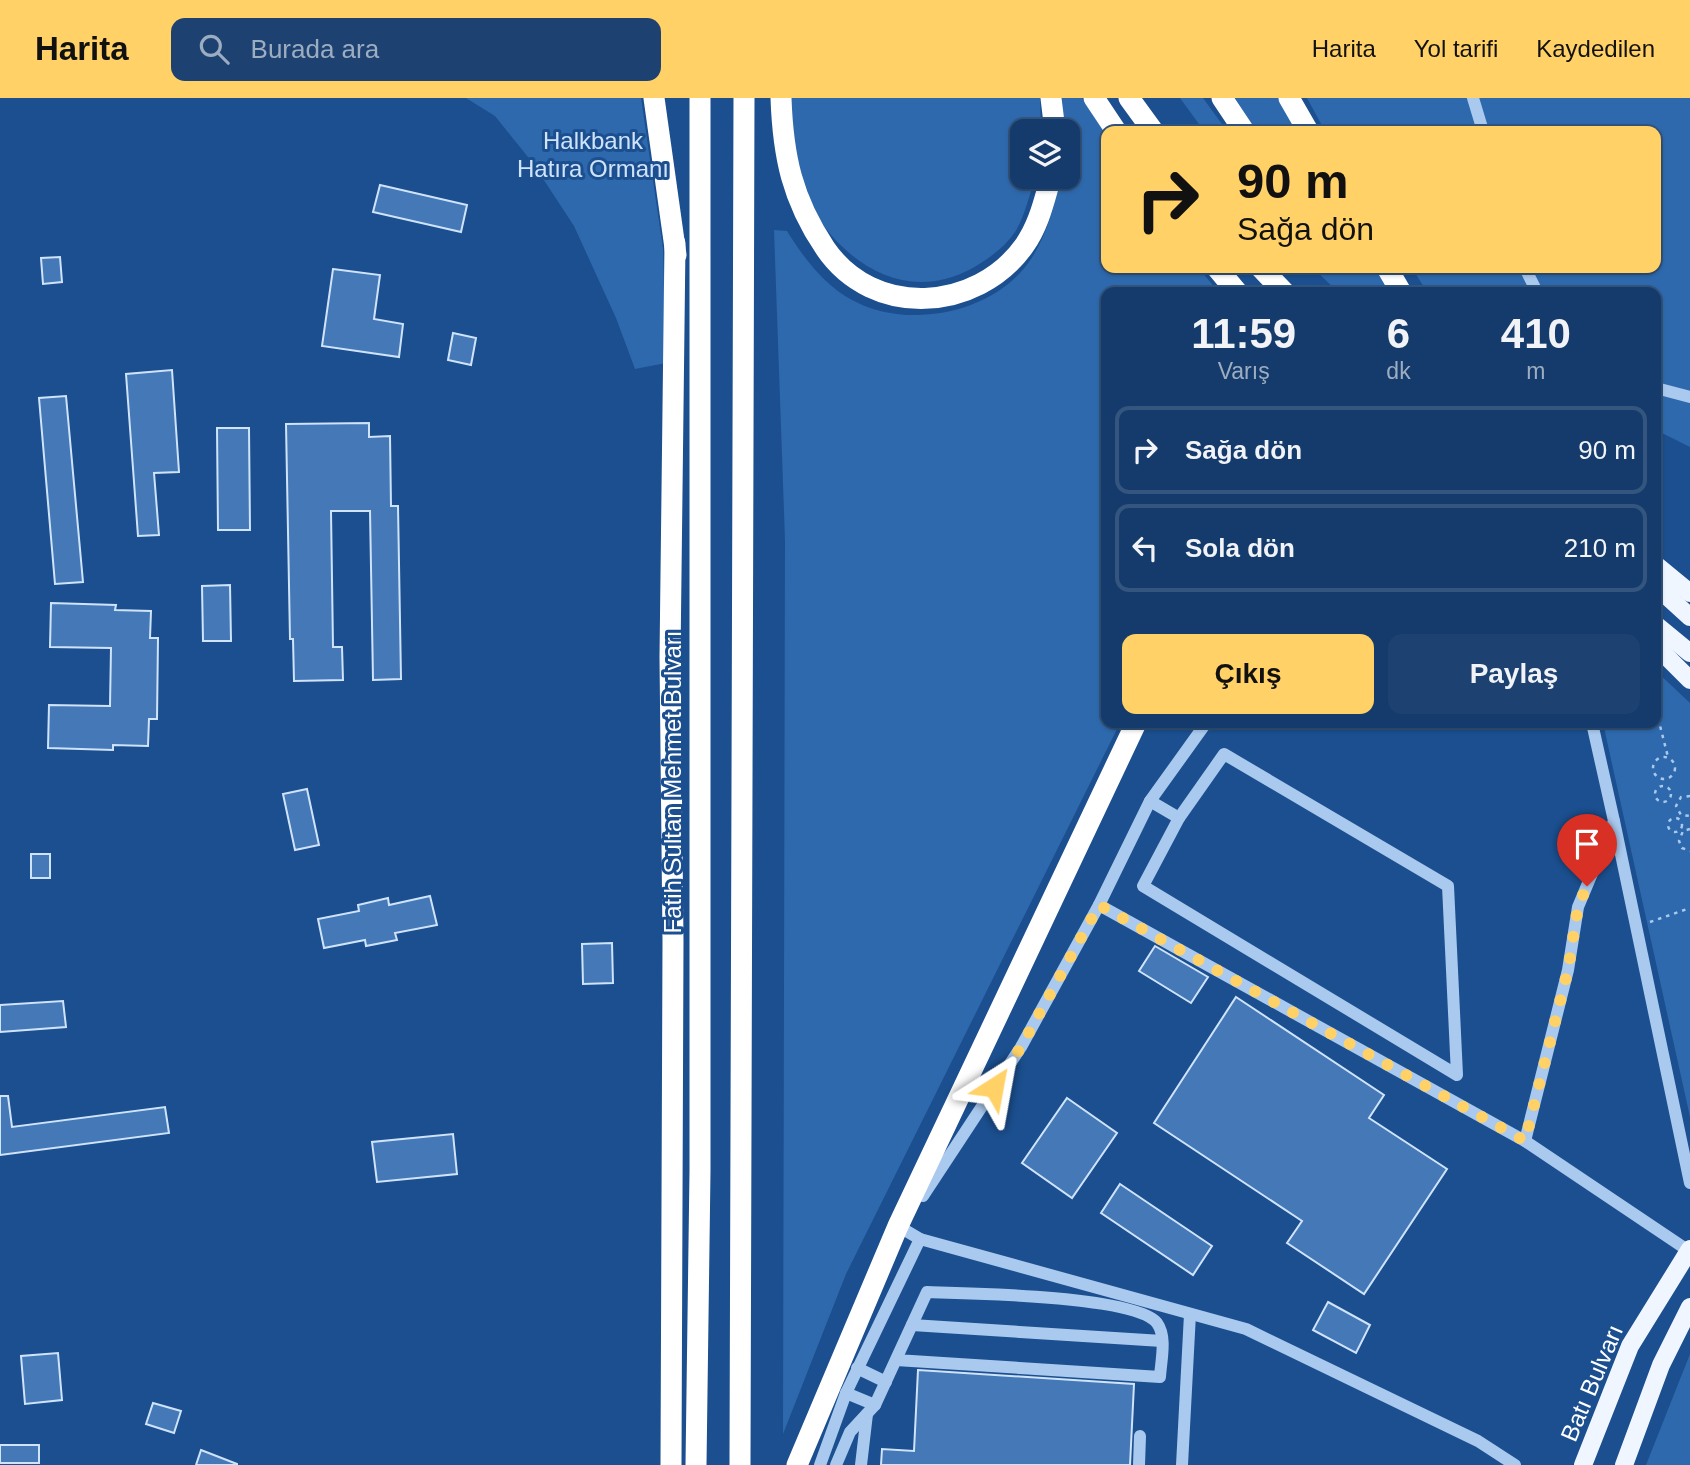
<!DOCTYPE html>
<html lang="tr">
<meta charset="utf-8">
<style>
body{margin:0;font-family:Arial,sans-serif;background:#1d4271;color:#f1f3f6;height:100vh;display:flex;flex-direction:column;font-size:26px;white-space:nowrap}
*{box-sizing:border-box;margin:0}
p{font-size:23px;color:#9dadc1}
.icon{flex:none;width:38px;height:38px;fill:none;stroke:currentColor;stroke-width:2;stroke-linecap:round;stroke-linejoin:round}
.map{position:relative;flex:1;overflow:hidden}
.sheet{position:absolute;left:1101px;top:189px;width:560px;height:441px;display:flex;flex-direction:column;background:#143b6b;border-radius:14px;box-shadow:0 2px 5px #0004,0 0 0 2px #33557e}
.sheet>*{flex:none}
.guide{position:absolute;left:1101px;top:28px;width:560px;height:147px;border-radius:14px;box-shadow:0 2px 5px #0004,0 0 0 2px #33557e;background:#ffd166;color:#111;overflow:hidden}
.buttons{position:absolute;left:1010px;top:21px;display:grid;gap:14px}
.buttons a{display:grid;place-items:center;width:70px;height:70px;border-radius:14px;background:#143b6b;box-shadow:0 2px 5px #0004,0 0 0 2px #33557e;font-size:35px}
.pin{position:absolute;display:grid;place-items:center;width:60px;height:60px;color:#fff;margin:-72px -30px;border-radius:50% 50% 50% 0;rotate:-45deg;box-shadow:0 0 7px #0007}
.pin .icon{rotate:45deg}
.me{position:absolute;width:77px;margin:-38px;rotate:34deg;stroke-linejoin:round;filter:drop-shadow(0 0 5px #0008)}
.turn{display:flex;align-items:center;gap:24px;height:147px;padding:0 21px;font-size:32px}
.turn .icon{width:91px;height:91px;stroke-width:2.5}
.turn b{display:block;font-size:49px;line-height:60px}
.eta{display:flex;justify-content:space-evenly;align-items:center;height:119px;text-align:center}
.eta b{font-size:42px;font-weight:700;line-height:49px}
.button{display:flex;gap:14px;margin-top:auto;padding:14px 21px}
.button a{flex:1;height:80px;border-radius:14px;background:#ffd166;color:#111;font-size:28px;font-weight:700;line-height:80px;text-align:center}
.button a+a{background:#1d4271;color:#f1f3f6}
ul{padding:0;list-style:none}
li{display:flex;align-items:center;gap:21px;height:88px;margin:0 14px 10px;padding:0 7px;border:4px solid #33557e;border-radius:14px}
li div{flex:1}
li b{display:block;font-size:26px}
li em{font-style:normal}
header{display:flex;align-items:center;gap:42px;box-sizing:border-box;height:98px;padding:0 35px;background:#ffd166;color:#111}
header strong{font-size:33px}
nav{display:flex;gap:38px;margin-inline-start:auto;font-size:24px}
.search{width:490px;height:63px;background:#1d4271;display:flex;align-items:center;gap:18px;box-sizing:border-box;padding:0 24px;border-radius:14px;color:#9dadc1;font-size:26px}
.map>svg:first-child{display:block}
.green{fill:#2e69ad}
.building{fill:#4478b7;stroke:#cfe3fa;stroke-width:2}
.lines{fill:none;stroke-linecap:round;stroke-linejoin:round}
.path{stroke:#a9c9ee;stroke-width:2.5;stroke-dasharray:3.5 5;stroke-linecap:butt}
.minor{stroke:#a9c9ee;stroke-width:12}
.major{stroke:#f0f6ff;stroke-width:18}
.highway{stroke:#fff;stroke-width:21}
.route{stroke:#ffd166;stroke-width:12;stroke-dasharray:0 21.6}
.labels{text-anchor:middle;stroke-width:6;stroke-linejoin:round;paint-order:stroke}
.park-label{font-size:24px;fill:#cfe3fa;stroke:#1b4f8f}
.street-label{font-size:24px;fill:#fff;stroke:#1b4f8f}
</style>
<header>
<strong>Harita</strong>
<div class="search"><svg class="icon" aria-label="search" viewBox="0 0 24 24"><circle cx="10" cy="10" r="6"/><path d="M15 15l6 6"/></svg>Burada ara</div>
<nav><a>Harita</a><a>Yol tarifi</a><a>Kaydedilen</a></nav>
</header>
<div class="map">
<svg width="1690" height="1367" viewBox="0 0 1690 1367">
<rect width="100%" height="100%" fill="#1b4f8f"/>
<g class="green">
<polygon points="466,0 641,0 663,151 666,265 635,271 616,220 574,128 532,64 495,18"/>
<path d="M791,0H1040L1041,33H1022V79H1036C1029,96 1025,119 1015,134C1005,149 987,162 971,171C912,202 857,174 820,123C800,94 791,35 791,0Z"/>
<path d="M1062,0H1082L1106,36V170H1199L1218,194H1106V625H1120L846,1176L783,1336L785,442L774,132L787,133C803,159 824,187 852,202C903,230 980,218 1020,175C1045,148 1052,113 1062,79H1068V33H1064Z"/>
<polygon points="1180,0 1203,0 1227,33 1204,33"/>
<polygon points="1235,0 1280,0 1298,33 1256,33"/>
<polygon points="1307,0 1690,0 1690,349 1656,332 1656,194 1427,194 1412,170 1656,170 1656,33 1325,33"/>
<polygon points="1313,170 1375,170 1388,194 1338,194"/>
<polygon points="1656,573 1690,605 1690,1019 1603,625 1656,625"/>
<polygon points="1690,1256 1690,1367 1646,1367"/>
</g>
<g class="building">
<polygon points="380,87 467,107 461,134 373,114"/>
<polygon points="60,159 62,184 43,186 41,160"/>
<polygon points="333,171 380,177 374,221 403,226 399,259 322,248"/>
<polygon points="453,235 476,240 471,267 448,262"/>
<polygon points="172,272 179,374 154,375 159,437 138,438 126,276"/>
<polygon points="66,298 83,484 55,486 39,300"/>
<polygon points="369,325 369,339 390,338 391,408 398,408 401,581 373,582 370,413 331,413 333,549 342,549 343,582 294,583 293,541 290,541 286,326"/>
<polygon points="217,330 249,330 250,432 218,432"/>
<polygon points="230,487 231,543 203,543 202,488"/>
<polygon points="51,505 116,507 115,512 151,513 150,540 158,540 157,621 149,621 148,648 113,647 113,652 48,650 49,607 110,608 111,550 50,549"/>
<polygon points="307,691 319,747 295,752 283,696"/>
<rect x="31" y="756" width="19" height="24"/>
<polygon points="430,798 437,827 395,835 397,842 366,848 365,842 324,850 318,821 359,813 358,807 388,800 389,807"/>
<polygon points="612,845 613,885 583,886 582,846"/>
<polygon points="1155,848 1208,879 1191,905 1139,873"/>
<polygon points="1236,899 1384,997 1369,1020 1447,1071 1364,1196 1287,1145 1302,1123 1154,1025"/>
<polygon points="63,903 66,929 0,934 0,907"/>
<polygon points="0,998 8,998 12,1029 165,1009 169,1035 0,1057"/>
<polygon points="1067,1000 1117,1035 1072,1100 1022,1065"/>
<polygon points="453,1036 457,1076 377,1084 372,1044"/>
<polygon points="1120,1086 1212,1148 1193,1177 1101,1115"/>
<polygon points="1328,1204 1370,1227 1356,1255 1313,1232"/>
<polygon points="58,1255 62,1302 25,1306 21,1258"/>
<polygon points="918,1272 1134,1286 1130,1367 881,1367 882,1351 914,1353"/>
<polygon points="153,1305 181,1313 174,1335 146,1326"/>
<rect x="0" y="1347" width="39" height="18"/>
<polygon points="201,1352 237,1366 237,1367 196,1367"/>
</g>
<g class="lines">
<g class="path">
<polyline points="1656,612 1668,659"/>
<circle cx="1664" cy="670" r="11"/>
<circle cx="1663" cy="696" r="8"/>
<polyline points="1690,698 1681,699 1676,708 1681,717 1690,718"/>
<circle cx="1675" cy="727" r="7"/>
<polyline points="1690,731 1683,733 1679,743 1682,750 1690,753"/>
<polyline points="1650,824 1690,810"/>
</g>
<g class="minor">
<polyline points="1473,0 1483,33"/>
<polyline points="1525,170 1537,194"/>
<polyline points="1656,290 1690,299"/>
<polygon points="1224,656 1448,788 1457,977 1143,788 1179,720"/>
<polyline points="1150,703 1179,720"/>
<polyline points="1614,723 1690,1085"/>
<polyline points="1099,807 1525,1043 1689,1153"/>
<polyline points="1525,1043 1568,872 1578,809 1614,723 1592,625"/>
<polyline points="923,1098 1021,949 1099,807 1150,703 1206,625"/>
<polyline points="898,1128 920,1141 1246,1231 1478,1343 1515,1367"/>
<polyline points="912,1227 1162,1243"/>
<polyline points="857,1270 886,1284"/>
<polyline points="846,1295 875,1307"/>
<polyline points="820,1367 846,1295 920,1141"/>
<path d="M836,1367L850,1334L875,1307L927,1194C966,1195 1136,1198 1157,1225C1167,1239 1161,1262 1160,1279L896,1262"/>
<polyline points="861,1367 867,1316"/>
<polyline points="1139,1367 1140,1338"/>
<polyline points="1182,1367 1190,1216"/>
</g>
<g class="major">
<polyline points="1656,467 1690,495"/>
<polyline points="1656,488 1690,519"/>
<polyline points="1656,527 1690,555"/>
<polyline points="1656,548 1690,582"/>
<polyline points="1583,1367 1630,1248 1690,1151"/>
<polyline points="1624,1367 1661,1267 1690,1209"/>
</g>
<g class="highway">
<polyline points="654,0 676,157"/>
<path d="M781,0C783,58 792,101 825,150C873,221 977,214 1024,148C1039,127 1044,103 1051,79"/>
<polyline points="1051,0 1055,33"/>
<polyline points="1094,0 1116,33"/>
<polyline points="1129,0 1153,33"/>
<polyline points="1222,0 1244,33"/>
<polyline points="1289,0 1308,33"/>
<polyline points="1217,170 1237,194"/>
<polyline points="1261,170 1284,194"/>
<polyline points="1387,170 1401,194"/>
<polyline points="671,1367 673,843 670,559 675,145"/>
<polyline points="696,1367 700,1073 700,0"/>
<polyline points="740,1367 744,0"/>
<polyline points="797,1367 898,1128 1136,625"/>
</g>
</g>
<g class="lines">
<polyline class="route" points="994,989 1021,949 1099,807 1525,1043 1568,872 1578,809 1587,788"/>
</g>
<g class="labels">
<g class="park-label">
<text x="593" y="51">Halkbank<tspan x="593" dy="28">Hatıra Ormanı</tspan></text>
</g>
<g class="street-label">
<text transform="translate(673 684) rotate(-90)" y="8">Fatih Sultan Mehmet Bulvarı</text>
<text transform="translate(1592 1285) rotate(-67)" y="8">Batı Bulvarı</text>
</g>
</g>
</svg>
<div class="buttons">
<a><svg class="icon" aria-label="layers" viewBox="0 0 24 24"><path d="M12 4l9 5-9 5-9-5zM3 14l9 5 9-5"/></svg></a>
</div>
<div class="pin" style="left:1587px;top:788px;background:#d93025"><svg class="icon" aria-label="arrive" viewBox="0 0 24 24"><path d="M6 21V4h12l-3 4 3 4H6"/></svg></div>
<svg class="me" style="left:994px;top:989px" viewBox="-20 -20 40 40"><path d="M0-17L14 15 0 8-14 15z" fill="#ffd166" stroke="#fff" stroke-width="4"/></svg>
<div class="guide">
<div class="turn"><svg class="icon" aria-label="right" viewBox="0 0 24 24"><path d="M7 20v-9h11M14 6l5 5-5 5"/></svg><div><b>90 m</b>Sağa dön</div></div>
</div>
<section class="sheet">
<div class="eta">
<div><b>11:59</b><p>Varış</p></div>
<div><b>6</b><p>dk</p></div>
<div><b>410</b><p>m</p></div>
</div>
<ul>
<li><svg class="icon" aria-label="right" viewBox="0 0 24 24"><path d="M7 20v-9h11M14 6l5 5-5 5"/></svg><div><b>Sağa dön</b></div><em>90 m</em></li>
<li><svg class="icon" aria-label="left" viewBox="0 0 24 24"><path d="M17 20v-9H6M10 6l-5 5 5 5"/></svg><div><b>Sola dön</b></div><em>210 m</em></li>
</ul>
<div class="button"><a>Çıkış</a><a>Paylaş</a></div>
</section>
</div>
